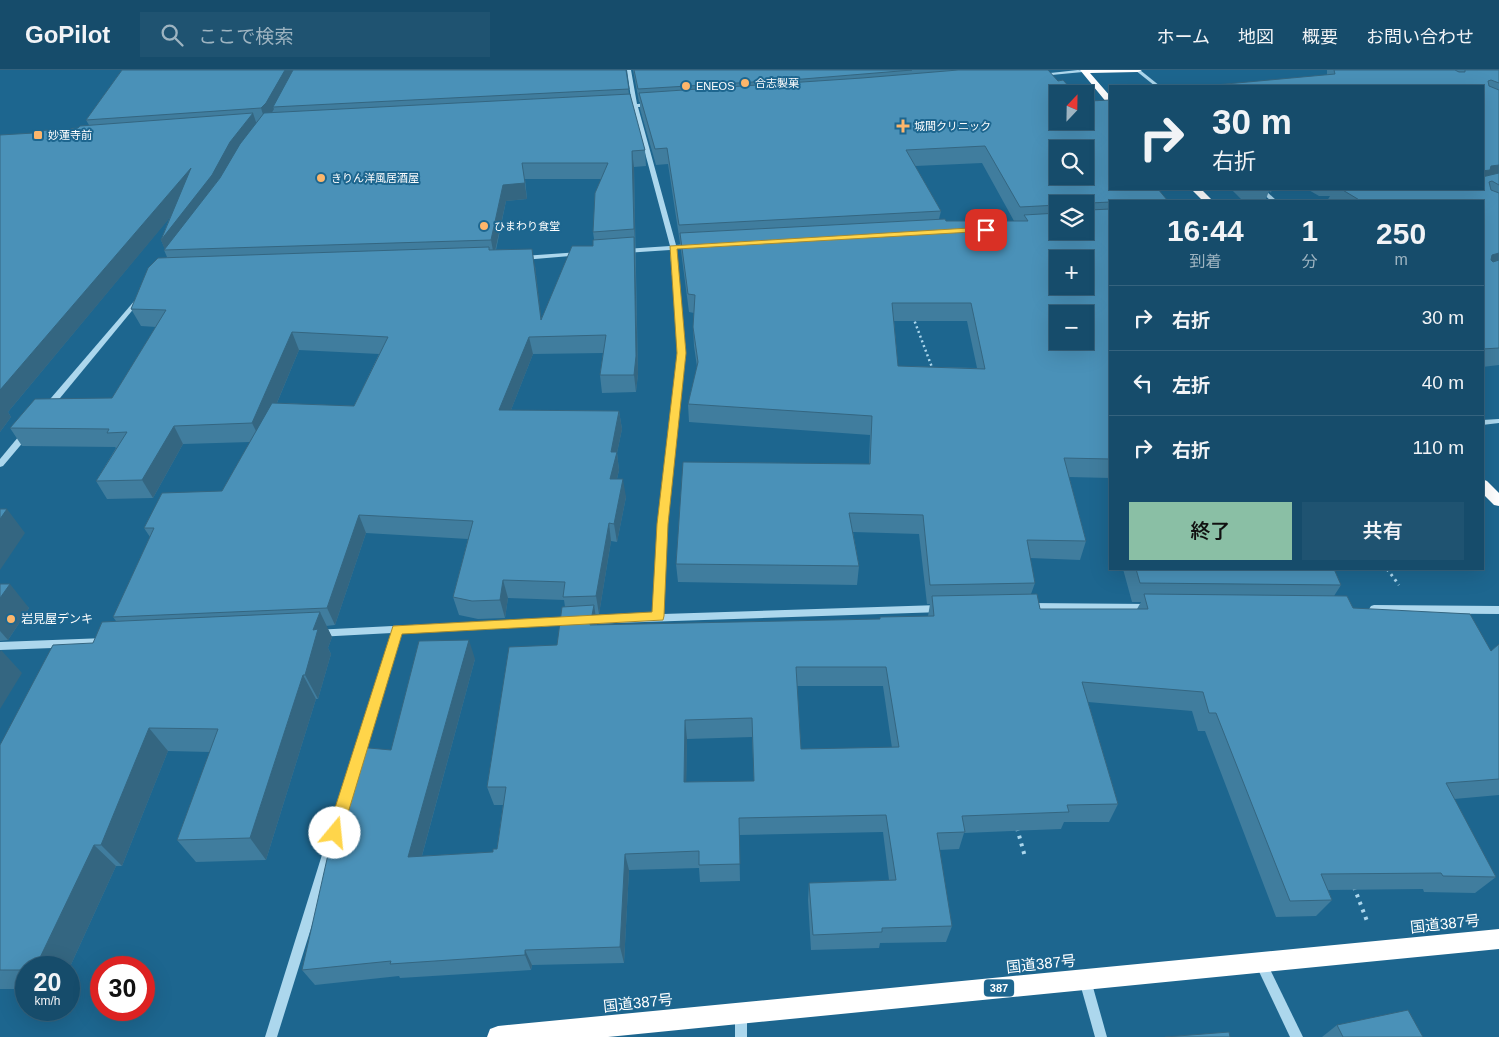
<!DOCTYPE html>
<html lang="ja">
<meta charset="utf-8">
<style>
body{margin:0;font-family:Helvetica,"Noto Sans JP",sans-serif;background:#1f5371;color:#f1f3f6;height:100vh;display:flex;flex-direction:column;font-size:19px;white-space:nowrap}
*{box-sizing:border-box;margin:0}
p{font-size:16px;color:#9eb4c1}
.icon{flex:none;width:28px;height:28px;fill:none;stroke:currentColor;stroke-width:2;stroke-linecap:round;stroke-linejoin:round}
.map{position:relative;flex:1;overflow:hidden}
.sheet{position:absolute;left:1109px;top:130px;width:375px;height:370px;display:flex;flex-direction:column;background:#164c6b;border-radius:0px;box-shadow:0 5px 20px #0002,0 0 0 1px #35637e}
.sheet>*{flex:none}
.hud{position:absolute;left:1109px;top:15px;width:375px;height:105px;border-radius:0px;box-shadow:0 5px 20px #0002,0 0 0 1px #35637e;background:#164c6b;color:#f1f3f6;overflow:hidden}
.needle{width:32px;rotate:22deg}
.tools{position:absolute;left:1049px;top:15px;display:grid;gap:10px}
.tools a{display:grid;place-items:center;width:45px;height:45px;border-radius:0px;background:#164c6b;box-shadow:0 5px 20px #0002,0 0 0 1px #35637e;font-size:25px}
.speed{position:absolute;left:15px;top:886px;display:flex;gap:10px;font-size:25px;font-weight:700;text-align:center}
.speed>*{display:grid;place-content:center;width:65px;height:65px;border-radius:50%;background:#164c6b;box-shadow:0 5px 20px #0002,0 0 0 1px #35637e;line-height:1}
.speed small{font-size:12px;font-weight:400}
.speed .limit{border:8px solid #d22;background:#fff;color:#111}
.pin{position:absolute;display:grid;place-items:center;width:42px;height:42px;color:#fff;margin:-21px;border-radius:10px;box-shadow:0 2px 8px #0006}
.me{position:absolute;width:55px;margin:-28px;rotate:17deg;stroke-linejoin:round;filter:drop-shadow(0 0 4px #0008)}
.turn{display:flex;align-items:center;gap:18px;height:105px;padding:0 20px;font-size:22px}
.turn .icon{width:65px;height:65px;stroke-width:2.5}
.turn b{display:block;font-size:35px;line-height:42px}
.eta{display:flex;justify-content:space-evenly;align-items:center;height:85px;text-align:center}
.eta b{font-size:30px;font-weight:600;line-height:35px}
.cta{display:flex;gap:10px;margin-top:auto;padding:10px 20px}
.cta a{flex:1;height:58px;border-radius:0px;background:#8abfa5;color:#111;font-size:20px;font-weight:600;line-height:58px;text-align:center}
.cta a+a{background:#1f5371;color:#f1f3f6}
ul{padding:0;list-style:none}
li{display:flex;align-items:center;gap:15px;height:65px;padding:0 20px;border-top:1px solid #35637e}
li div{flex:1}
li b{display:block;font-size:19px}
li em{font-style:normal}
header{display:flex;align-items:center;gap:30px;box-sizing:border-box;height:70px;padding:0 25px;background:#164c6b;border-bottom:1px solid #35637e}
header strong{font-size:24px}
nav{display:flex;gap:28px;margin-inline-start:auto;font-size:18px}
.search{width:350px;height:45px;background:#1f5371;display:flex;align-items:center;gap:12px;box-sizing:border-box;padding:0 18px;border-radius:0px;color:#9eb4c1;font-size:19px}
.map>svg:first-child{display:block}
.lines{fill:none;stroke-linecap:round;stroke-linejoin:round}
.path-far2{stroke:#acd7ed;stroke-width:2.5;stroke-dasharray:2 3;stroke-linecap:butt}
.path-far1{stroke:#acd7ed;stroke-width:3;stroke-dasharray:2.5 4;stroke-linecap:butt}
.path{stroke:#acd7ed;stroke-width:4;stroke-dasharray:3 5;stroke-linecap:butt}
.minor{fill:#acd7ed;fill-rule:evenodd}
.highway{fill:#fff;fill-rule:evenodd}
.wall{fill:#407d9e;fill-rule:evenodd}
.shaded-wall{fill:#346681}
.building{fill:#4a91b8;stroke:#346681;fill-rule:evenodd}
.route{fill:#ffd54a;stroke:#a68a30}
.poi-dot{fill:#fdb66b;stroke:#1d668f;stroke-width:2}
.labels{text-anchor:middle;stroke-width:4;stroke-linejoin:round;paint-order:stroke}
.far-poi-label{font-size:11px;fill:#fff;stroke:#1d668f;text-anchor:start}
.shield{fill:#1d668f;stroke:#bbd1dd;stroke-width:1}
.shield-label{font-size:11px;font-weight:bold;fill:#fff}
.poi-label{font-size:12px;fill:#fff;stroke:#1d668f;text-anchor:start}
.near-street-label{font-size:15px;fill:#fff;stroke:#1d668f}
</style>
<header>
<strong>GoPilot</strong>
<div class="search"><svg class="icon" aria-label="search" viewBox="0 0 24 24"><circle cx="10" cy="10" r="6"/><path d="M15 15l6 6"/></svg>ここで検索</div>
<nav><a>ホーム</a><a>地図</a><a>概要</a><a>お問い合わせ</a></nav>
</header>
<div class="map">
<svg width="1499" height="967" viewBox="0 0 1499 967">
<rect width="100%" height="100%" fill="#1d668f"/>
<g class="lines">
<polyline class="path-far2" points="913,247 933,300"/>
<polyline class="path-far1" points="1387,499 1399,515"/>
<g class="path">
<polyline points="1017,758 1025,787"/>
<polyline points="1354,817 1367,851"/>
</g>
<g class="minor">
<polygon points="627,0 631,0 637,34 652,33 655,35 652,37 638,37 676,175 692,174 695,176 692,178 676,179 686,283 666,453 663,544 939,535 942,536 944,539 942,542 585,554 582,553 580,550 582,547 585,546 653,544 658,453 678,283 670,180 625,183 622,181 625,179 670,176 633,38 622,39 619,37 632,35"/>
<polygon points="1078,0 1085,1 1083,2 1041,6 1039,5 1041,4"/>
<polygon points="1135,0 1140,0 1160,16 1155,16"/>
<polygon points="1258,119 1264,119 1277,131 1271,131"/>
<polygon points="580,182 582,183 582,185 523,190 520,188 523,186"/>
<polygon points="138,228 140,229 140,231 51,339 45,339 44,337 45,335 136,229"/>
<polygon points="1499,349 1499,353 1482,355 1482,350"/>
<polygon points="27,359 30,360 31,362 30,364 3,396 0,397 0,389 24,360"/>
<polygon points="1029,533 1149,534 1152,536 1154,538 1152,540 1149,542 1029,541 1026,539 1024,537 1026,535"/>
<polygon points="1374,535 1499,536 1499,544 1374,543 1371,542 1369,539 1371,536"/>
<polygon points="572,547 575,548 577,551 575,554 572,555 402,563 363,688 362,691 358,693 354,691 353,688 392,563 317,567 314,566 312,563 314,560"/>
<polygon points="105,568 108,569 110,572 108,575 105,576 0,580 0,572"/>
<polygon points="332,767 336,768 338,772 277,967 265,967 326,772 328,768"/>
<polygon points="1260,885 1264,887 1303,967 1290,967 1254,891 1256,887"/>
<polygon points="1085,904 1089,906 1091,910 1107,967 1095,967 1079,910 1081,906"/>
<polygon points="741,937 745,939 747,943 747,967 735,967 735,943 737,939"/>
</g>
<g class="highway">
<polygon points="1080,0 1142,0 1138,2 1090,3 1110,26 1110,34 1107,33"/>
<polygon points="1191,119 1201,119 1213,131 1203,131"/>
<polygon points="1482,409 1487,411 1499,423 1499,436 1494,435 1482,423"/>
<polygon points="1499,859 1499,879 608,967 487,967 490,959 498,956"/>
</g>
</g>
<g class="wall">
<path d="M626,0L629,24L645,80L646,96L634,97L638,304L636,322L602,323L600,305L603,283L533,284L511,340L619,341L622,359L617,383L619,400L617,409L626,427L617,472L611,471L599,544H595L597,555L880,549L928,546L930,534H927L919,464L853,462L859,496L857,515L678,512L676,494L869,394L870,365L689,352L688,334L697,297L694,276L693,257L694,243L689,242L680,173L668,94L656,95L640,39V32H639L633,0H1048L1110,131V408L1069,407L1086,471L1080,490L1030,488L1035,513L1031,524L1040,539H1137L1141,532H1132L1123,499H1334L1341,515L1334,526L1353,538L1491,581L1499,574V725L1454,729L1496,807L1475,823L1424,822L1423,819L1328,820L1332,830L1316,846L1276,847L1205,661H1198L1192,641L1088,632L1118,734L1109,752H1064L1061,759L964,763L959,779L939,780L952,856L946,872L880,873L879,878L811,880L808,830L809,813L889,810L883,762L739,765L740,811L700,812L699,798L629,800L624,893L532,895L531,900L400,908L399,906L315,915L302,900L391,680L475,589L422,786L493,782L497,779L503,735H494L487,717L557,575L565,537L564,530L508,528L505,548L478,549L459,545L453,527L468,469L366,463L335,555L326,556L332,567L328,578L331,584L318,629H316L266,790L196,792L177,770L210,682L168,681L122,796H116L69,899V898H26V919H0V675L93,573L116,551L113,547L150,467L144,458L222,421L250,372L183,374L153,428L107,429L96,411L116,378L115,377L22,376L10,358L112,328L156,257L141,256L131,239L167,187L164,180L165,179L161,170L170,147L8,342L11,347L0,362L34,63L78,58L89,55L86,50ZM982,93L1014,151H946L939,149L941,141L915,96ZM525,109H601L593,162L594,169L593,176L541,248L535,196L496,180L506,131L527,129ZM1058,134H1085L1058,161ZM894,251H967L977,298L898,296ZM299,280L379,284L354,336L277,333ZM797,616H883L892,678L801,679ZM752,667L754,711L686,712L687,669Z"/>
<polygon points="1327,0 1499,0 1499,295 1482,297 1482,131 1327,131 1330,126 1319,126 1307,119 1482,119 1327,5"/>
<polygon points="1231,119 1272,119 1271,123 1269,121 1266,129 1242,130"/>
<polygon points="0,514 29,538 8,570 0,571"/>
<polygon points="1337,955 1423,967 1322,967"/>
</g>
<g class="shaded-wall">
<polygon points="285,0 296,0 273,37 274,39 270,46 265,51 261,38"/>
<polygon points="253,43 258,58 165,180 161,170 230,72"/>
<polygon points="632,81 634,97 635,176 634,159"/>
<polygon points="522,93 527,129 506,131 494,186 491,170 503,115"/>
<polygon points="1499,95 1499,108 1482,113 1482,101 1491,96"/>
<polygon points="191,98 198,114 8,342 11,347 0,362 0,320"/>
<polygon points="634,167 635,184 638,304 636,322 634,305"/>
<polygon points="532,179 535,196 544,268 541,250"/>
<polygon points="1499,183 1499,196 1482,202 1492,185"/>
<polygon points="292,262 299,280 261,371 252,353"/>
<polygon points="529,267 533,284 504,358 499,340"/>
<polygon points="619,341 622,359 617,383 619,400 613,427 610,409 611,382"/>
<polygon points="174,356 183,374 153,428 142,410"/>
<polygon points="623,409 626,427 617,472 614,454"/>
<polygon points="7,439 25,463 0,500 0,449"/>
<polygon points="359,445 366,463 335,555 327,538"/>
<polygon points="609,453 611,471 599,544 596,526"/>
<polygon points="503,510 508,528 505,548 500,530"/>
<polygon points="10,514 29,538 8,570 0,561 0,528"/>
<polygon points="594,535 597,554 590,555"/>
<polygon points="320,542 332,567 328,578 331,584 318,629 305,605 313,560"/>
<polygon points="469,570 475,589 417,804 408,787"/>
<polygon points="1,580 22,603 0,639 0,582"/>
<polygon points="303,605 316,629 266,790 250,768"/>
<polygon points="685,650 687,669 686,730 684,712"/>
<polygon points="149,658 168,681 122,796 101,775"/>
<polygon points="94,775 116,796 69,899 69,898 35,898"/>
<polygon points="625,784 629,800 624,893 620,877"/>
<polygon points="525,880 532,895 531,900 525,885"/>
</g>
<g class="building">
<polygon points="122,0 285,0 266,33 261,38 86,50"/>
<polygon points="293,0 626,0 629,19 273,37"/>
<polygon points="634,0 912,0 803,9 638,19"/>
<path d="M958,0H1048L1058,11L1063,10L1074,22H1080L1082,24H1058V51H1085V27L1089,31L1110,30V119H1158L1168,131H1110V132L1090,133L1088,135L1090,140L1110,139V389L1064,388L1086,471L1027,470L1035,513L930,515L923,445L849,443L859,496L676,494L683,392L870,394L872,346L688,334L698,292L693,257L695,225L688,224L680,163L945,149L946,151H1028L1024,145L1058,143V161H1085V134H1058V135L1020,137L985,76L906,80L941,141L679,155L667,78L655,79L639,23L862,8ZM1058,79H1085V106H1058ZM1058,189H1085V216H1058ZM892,233H971L985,299L898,296ZM1058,244H1085V271H1058Z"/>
<polygon points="1334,0 1455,0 1459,2 1465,2 1465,0 1499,0 1499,13 1491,10 1488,11 1489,16 1499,20 1499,95 1491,96 1490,100 1482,101 1482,16 1204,16 1335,4"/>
<polygon points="630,24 645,80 632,81 634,159 593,162 595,123 608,93 522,93 525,113 503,115 491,170 164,180 220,108 240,74 264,43"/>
<polygon points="253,43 230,72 212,105 161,170 191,98 0,320 0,65 34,63 36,61 78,58 80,56"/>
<polygon points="1499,103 1499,115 1492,111 1489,112 1491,120 1499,123 1499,183 1492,185 1491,190 1493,192 1499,190 1499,278 1482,279 1482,131 1361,131 1341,119 1482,119 1482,107"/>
<polygon points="634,167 636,286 634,305 600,305 606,265 529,267 499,340 619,341 611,382 617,382 610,409 623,409 614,454 609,453 596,526 563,527 565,512 503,510 500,530 472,531 453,527 473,451 359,445 327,538 113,547 154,458 144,458 162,423 222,421 272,333 354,336 388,267 292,262 252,353 174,356 142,410 96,411 127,362 107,363 109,359 10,358 35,329 112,328 166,240 131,239 148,198 158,188 489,177 489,180 532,179 541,250 572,176 593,176 593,170"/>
<polygon points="0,439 7,439 0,449"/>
<polygon points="1136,499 1334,499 1341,515 1140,513"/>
<polygon points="0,514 10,514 0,528"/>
<path d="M1037,524L1040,539H1148L1144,524L1347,526L1353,538L1470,544L1491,581L1499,574V709L1446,713L1496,807L1443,806L1441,803L1321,804L1332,830L1290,831L1216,643H1209L1203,622L1082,612L1118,734L1067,735L1069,742L962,746L965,762L937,763L952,856L882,858V862L813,865L809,813L896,810L886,745L739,748L740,794L699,795V781L625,784L620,877L525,880V885L390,894L391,891L302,900L327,789L358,677L391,680L419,571L469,570L408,787L493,782V779H497L506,717H487L509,577L557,575L562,537L594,535L590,555L880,549V547L934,546L932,526ZM796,597H886L899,677L801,679ZM752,648L754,711L684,712L685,650Z"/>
<polygon points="320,542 313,560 318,559 305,605 303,605 250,768 177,770 218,659 149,658 101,775 94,775 35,898 26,898 26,900 0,900 0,675 53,575 93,573 102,552"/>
<polygon points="1408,940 1423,967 1343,967 1337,955"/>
<polygon points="1229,962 1230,967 1165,967"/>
</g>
<polygon class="route" points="986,157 990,160 989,161 677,179 686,283 668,454 664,546 663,550 402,564 342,763 340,768 335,770 330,768 327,763 393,556 652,542 657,454 677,283 670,176"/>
<g class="poi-dot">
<circle cx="745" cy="13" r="5"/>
<circle cx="686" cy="16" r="5"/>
<path d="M900.5 48.5h5v5h5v5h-5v5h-5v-5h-5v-5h5z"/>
<rect x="33" y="60" width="10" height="10" rx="2.5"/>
<circle cx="321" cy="108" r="5"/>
<circle cx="484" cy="156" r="5"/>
<circle cx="11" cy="549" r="5"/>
</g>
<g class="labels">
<g class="far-poi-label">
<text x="755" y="17">合志製菓</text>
<text x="696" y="20">ENEOS</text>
<text x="914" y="60">城間クリニック</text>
<text x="48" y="69">妙蓮寺前</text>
<text x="331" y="112">きりん洋風居酒屋</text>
<text x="494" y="160">ひまわり食堂</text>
</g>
<rect class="shield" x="984" y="909.5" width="30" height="17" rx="4"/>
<g class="shield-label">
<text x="999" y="922">387</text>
</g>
<g class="poi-label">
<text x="21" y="553">岩見屋デンキ</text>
</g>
<g class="near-street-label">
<text transform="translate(1445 854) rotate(-6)" y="5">国道387号</text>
<text transform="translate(1041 894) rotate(-6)" y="5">国道387号</text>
<text transform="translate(638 933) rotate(-6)" y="5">国道387号</text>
</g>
</g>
</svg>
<div class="tools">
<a><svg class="needle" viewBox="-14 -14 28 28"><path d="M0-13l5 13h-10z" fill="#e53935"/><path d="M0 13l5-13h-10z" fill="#9eb4c1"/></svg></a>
<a><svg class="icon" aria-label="search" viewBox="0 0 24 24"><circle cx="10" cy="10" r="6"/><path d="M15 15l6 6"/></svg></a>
<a><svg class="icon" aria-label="layers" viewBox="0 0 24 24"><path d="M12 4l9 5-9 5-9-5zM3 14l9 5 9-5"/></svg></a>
<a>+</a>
<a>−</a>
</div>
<div class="speed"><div>20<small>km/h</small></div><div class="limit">30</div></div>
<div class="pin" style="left:986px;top:160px;background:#d93025"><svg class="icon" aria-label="arrive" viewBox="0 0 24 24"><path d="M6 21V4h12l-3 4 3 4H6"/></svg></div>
<svg class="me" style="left:335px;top:763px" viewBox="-20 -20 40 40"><circle r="19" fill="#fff"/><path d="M0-13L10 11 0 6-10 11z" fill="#ffd54a"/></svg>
<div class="hud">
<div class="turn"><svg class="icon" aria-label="right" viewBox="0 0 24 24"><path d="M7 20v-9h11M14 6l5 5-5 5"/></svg><div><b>30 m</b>右折</div></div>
</div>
<section class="sheet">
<div class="eta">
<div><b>16:44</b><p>到着</p></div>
<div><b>1</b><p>分</p></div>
<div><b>250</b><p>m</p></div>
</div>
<ul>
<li><svg class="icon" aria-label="right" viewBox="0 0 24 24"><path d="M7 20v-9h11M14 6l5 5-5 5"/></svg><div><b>右折</b></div><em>30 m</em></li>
<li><svg class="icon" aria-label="left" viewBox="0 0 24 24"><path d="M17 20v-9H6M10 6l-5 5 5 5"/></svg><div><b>左折</b></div><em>40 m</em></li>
<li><svg class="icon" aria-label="right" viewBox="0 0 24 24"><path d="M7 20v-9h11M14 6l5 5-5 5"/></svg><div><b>右折</b></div><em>110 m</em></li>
</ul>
<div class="cta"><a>終了</a><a>共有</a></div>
</section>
</div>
